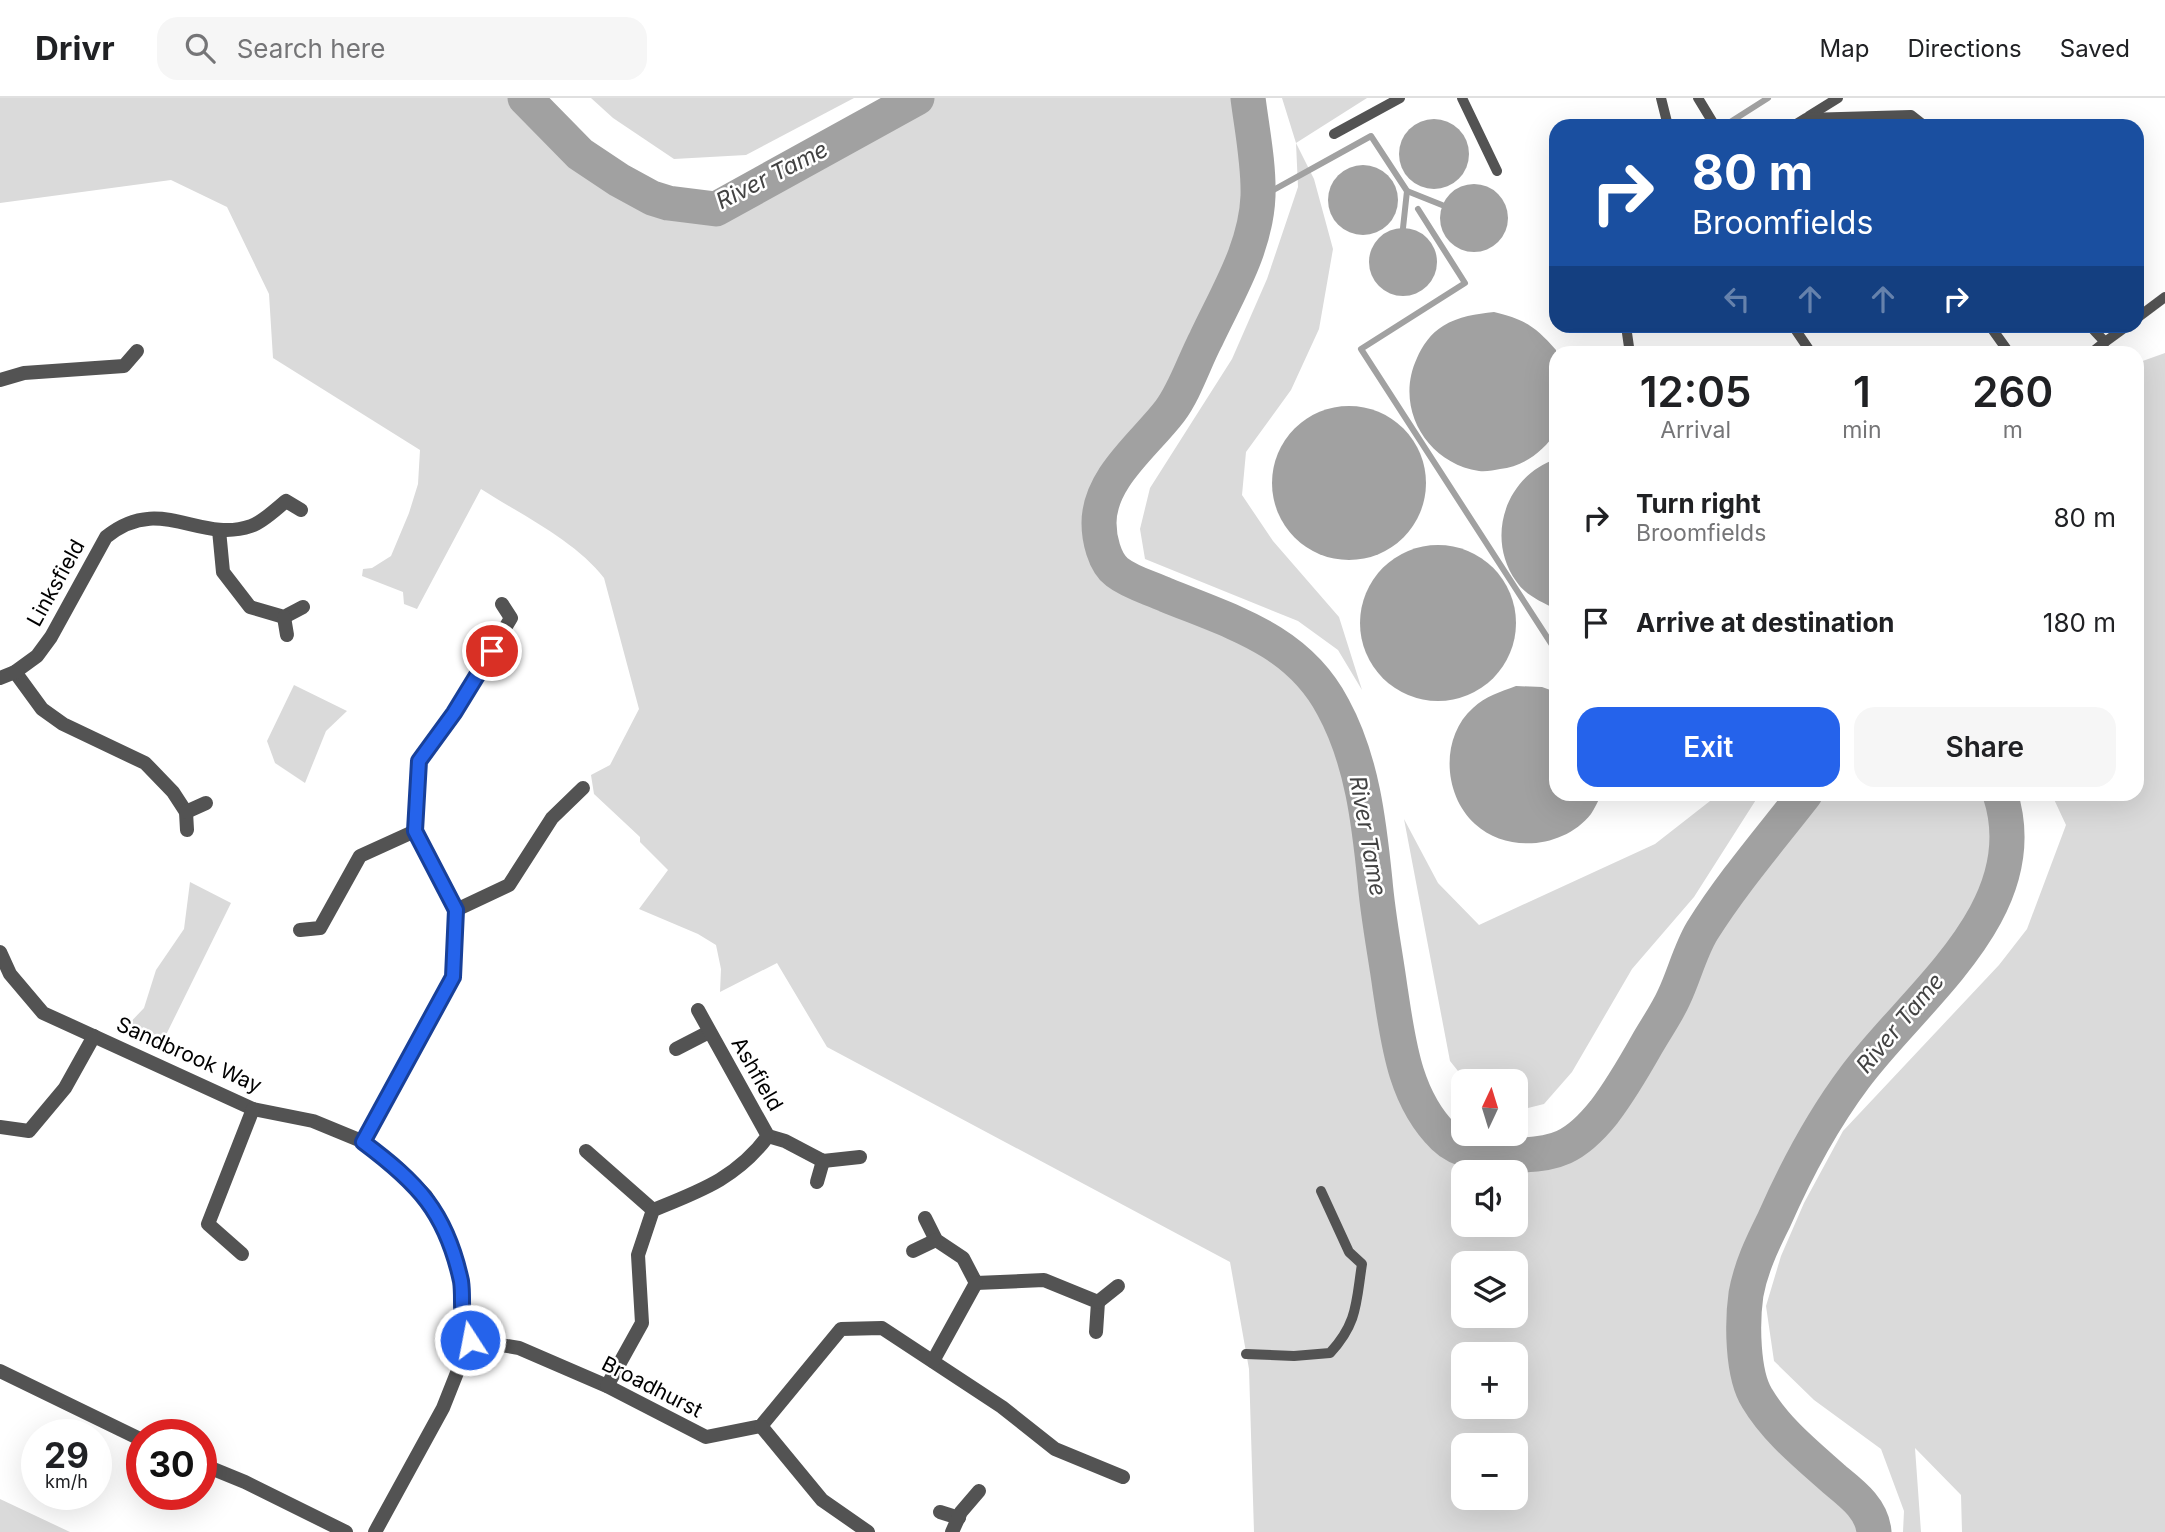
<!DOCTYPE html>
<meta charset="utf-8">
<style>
body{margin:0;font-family:Inter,sans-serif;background:#f6f6f6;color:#202124;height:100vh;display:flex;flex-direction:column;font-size:26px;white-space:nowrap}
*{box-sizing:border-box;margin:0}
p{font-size:23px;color:#757577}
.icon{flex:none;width:38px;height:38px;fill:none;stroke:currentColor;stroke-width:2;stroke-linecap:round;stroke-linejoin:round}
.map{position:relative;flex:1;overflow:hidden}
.sheet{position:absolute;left:1549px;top:248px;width:595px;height:455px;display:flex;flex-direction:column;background:#fff;border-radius:21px;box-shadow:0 7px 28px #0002}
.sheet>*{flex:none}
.guide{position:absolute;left:1549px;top:21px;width:595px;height:214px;border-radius:21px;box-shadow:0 7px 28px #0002;background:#1a4fa0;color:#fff;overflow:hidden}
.needle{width:46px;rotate:4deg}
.controls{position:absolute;left:1451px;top:971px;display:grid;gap:14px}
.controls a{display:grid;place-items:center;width:77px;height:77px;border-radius:14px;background:#fff;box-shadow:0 7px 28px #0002;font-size:35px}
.speed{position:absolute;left:21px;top:1321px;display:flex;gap:14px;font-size:35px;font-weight:700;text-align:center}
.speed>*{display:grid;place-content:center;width:91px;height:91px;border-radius:50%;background:#fff;box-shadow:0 7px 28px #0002;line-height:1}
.speed small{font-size:18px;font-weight:400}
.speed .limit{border:10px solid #d22;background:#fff;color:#111}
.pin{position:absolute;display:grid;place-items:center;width:60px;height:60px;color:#fff;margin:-30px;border:4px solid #fff;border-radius:50%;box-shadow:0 2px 7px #0007}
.me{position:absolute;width:77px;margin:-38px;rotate:349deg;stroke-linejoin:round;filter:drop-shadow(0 0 5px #0008)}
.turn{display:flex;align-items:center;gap:24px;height:147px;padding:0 28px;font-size:32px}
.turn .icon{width:91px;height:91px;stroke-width:2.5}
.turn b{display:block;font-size:49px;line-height:60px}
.lanes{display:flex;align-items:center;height:66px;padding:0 28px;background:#0003;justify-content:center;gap:35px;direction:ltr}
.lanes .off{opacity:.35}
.eta{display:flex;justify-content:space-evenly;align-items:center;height:119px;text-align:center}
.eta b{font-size:42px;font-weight:600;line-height:49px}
.primary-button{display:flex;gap:14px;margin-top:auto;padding:14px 28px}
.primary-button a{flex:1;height:80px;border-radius:21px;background:#2563eb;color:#fff;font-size:28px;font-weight:600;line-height:80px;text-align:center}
.primary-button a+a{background:#f6f6f6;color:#202124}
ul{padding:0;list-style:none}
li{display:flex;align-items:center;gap:21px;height:105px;padding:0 28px}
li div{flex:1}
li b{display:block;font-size:26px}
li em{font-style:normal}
header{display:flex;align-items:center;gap:42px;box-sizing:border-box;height:98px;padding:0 35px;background:#fff;border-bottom:2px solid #e0e0e0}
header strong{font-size:33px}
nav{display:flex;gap:38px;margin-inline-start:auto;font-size:24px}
.search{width:490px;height:63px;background:#f6f6f6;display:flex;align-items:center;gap:18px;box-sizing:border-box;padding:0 24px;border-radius:21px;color:#757577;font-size:26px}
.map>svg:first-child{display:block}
.green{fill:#dadada;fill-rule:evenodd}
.water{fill:#a1a1a1}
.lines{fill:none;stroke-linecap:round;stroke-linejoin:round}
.stream{stroke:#a1a1a1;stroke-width:6}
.river{stroke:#a1a1a1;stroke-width:35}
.lane{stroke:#535353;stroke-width:10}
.street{stroke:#535353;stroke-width:14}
.route-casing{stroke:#184099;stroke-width:18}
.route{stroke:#2563eb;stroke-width:12}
.labels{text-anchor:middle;stroke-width:5;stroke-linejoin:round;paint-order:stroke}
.street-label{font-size:21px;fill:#000;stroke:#fff}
.water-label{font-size:23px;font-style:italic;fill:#424242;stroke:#fff}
</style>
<header>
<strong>Drivr</strong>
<div class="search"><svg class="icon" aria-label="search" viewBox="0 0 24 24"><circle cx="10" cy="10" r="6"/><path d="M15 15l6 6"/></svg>Search here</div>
<nav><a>Map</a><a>Directions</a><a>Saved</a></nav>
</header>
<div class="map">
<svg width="2165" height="1434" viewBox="0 0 2165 1434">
<rect width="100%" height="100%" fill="#fff"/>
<g class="green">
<path d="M0,0H525L580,56L619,82L652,100L668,105L716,111L917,0H1247C1252,32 1259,65 1258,98C1256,150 1227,196 1206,241C1194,264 1185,292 1170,313C1145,346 1099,380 1099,425C1099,440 1104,464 1117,474C1130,485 1151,490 1166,497C1232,524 1297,542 1333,609C1362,662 1369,724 1375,783C1378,819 1385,854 1390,890C1398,942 1404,1000 1444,1039C1461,1056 1489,1057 1511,1057C1555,1058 1576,1049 1604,1014C1620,993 1634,969 1647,946C1656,930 1667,915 1674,899C1684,878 1690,853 1702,833C1732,785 1770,741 1805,697H2000C2038,811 1915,898 1855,979C1823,1023 1796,1072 1774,1122C1763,1146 1751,1169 1746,1196C1742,1224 1742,1276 1757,1300C1776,1332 1806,1357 1834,1381C1851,1395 1872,1410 1874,1434H1254L1249,1271L1230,1164L827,949L777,865L720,894L721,871L716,847L698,836L639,811L668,772L640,744V739L594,696L591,677L610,667L639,611L604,480C576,443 520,416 481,391L417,511L404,506L403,494L362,478L363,471L372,470L391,458L409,415L418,386L420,352L273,260L269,196L227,109L171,82L0,105ZM1463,1074H1516V1127H1463ZM1463,1166H1516V1218H1463ZM1463,1256H1516V1309H1463ZM1463,1348H1516V1400H1463Z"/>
<polygon points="591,0 854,0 746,57 674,61 613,20"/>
<polygon points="1282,0 1367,0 1296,45 1314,81 1333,151 1319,231 1291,292 1246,354 1242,397 1273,443 1339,519 1362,592 1338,552 1298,523 1145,461 1140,431 1150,390 1232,261 1267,181 1298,89 1296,45"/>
<polygon points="2165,255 2165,1434 1962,1434 1961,1397 1915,1350 1921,1434 1903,1434 1904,1413 1881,1351 1814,1302 1774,1263 1766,1208 1781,1158 1804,1105 1843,1033 1999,867 2027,831 2066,727 2052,697 2137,696 2137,265"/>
<polygon points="294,587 347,613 326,633 305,685 275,665 267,643"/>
<polygon points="1719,696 1759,697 1694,799 1632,871 1572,974 1544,1006 1516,1013 1516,984 1466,983 1450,963 1404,721 1438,785 1479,827 1655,746"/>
<polygon points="190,784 231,805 160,949 124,931 144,910 156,872 184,831"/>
<polygon points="0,1401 70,1434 0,1434"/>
</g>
<g class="water">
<circle cx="1434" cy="56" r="35"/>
<circle cx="1363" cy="102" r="35"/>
<circle cx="1474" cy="120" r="34"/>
<circle cx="1403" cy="164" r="34"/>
<path d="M1494,214C1524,221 1536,229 1556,252V334C1544,353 1523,369 1500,371C1494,372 1486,374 1479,373C1426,365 1394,309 1417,260C1422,248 1431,235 1443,228C1459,218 1476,216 1494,214Z"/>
<circle cx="1349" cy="385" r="77"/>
<path d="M1556,361V511C1541,504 1525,497 1516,483C1485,439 1506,378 1556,361Z"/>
<circle cx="1438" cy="525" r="78"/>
<path d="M1516,588L1542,589L1556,594V696L1601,697C1598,703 1595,710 1591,716C1564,750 1508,756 1475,726C1443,697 1440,639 1473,610C1486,598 1500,594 1516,588Z"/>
</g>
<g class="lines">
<g class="stream">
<polyline points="1724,28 1768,0"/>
<polyline points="1407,93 1442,107"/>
<polyline points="1257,101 1371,38 1407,93 1403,130"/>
<polyline points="1418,111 1465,185 1361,251 1556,553"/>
</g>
<g class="river">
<polyline points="525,0 580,56 619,82 652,100 668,105 716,111 917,0"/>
<path d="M1248,0C1252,32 1259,66 1258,98C1256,150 1227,196 1206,241C1194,264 1185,293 1170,313C1145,346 1099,380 1099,425C1099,440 1104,464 1117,474C1131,485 1151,490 1166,497C1232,524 1298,542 1333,609C1362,662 1369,724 1375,783C1378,819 1385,854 1390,890C1398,942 1404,1000 1444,1039C1461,1056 1489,1057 1511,1057C1556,1058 1576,1049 1604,1014C1620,993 1634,969 1647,946C1656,930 1667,915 1674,899C1684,878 1690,853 1702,833C1732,785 1770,741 1805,696"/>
<path d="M1874,1434C1872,1410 1851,1395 1834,1381C1806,1356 1776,1332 1757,1300C1742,1276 1742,1224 1746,1196C1751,1169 1762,1146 1774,1122C1796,1072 1822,1023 1855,979C1915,898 2038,811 2000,696"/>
</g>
<g class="lane">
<polyline points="1462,0 1497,73"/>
<polyline points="1661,0 1668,28"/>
<polyline points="1698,0 1715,28"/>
<polyline points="1809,18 1838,0"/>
<polyline points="1793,28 1806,20 1911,17 1925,28"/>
<polyline points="1334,36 1400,0"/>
<polyline points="2137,220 2165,199"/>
<polyline points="1626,228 1630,256"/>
<polyline points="1793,228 1812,256"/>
<polyline points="1990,228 2010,256"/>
<polyline points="2090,228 2105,244 2127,228"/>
<polyline points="2090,256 2105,244"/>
<path d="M1246,1256L1294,1258L1330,1255C1358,1225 1356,1204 1362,1166L1349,1154L1321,1093"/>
</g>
<g class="street">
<polyline points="0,282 24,275 124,268 137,253"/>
<polyline points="219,432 223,474 250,509 284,519 303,509"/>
<polyline points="284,519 287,537"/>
<polyline points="15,574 42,611 63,626 145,665 173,694 186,714 187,732"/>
<path d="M0,580L15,574L37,558L51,539L106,439C160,395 199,446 251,428C263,424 276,411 286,403L301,412"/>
<polyline points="186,714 206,705"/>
<polyline points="456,812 509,787 552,720 583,690"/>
<polyline points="300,832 320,830 360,758 415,733"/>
<polyline points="0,854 10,876 43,915 253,1011 313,1023 364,1044 398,1070 426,1098 442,1126 451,1150 460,1181 464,1202 463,1220 470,1242 443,1310 375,1434"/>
<polyline points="676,951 709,934"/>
<polyline points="0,1029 29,1033 65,990 94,938"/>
<polyline points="768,1038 785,1043 823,1063 860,1059"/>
<polyline points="364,1044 453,879 456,812 415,733 419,663 454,615 511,520 502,506"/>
<polyline points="586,1053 653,1112"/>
<polyline points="817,1084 823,1063"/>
<polyline points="925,1120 936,1142 963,1160 976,1185 1044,1182 1098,1204 1096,1234"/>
<polyline points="913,1153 936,1142"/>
<polyline points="242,1156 208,1126 253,1011"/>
<polyline points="1098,1204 1118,1188"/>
<polyline points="470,1242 519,1250 607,1288 706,1339 761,1328 841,1231 882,1230 1002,1309 1055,1351 1123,1379"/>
<polyline points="933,1263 976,1185"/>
<polyline points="0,1273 142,1342"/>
<path d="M607,1288L642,1225L638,1157L653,1112C700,1093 737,1080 768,1038L698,912"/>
<polyline points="761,1328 822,1402 868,1434"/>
<polyline points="201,1366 245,1384 346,1434"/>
<polyline points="940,1414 959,1420"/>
<polyline points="952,1434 961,1414 979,1393"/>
</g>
</g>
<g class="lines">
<defs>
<path id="route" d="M470,1242C468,1235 465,1228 463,1221C461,1209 463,1196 461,1183C446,1114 418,1085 363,1044L453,879L456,812L415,733L419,663L454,615L492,553"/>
</defs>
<use href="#route" class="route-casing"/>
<use href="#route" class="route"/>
</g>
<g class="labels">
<g class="street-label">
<text transform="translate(56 485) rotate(-61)" y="7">Linksfield</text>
<text transform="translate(189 957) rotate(24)" y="7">Sandbrook Way</text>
<text transform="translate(757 976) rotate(60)" y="7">Ashfield</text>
<text transform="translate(652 1289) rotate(27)" y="7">Broadhurst</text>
</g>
<g class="water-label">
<text transform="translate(772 77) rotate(-27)" y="8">River Tame</text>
<text transform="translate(1368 738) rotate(80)" y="8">River Tame</text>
<text transform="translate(1900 925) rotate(-50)" y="8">River Tame</text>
</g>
</g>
</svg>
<div class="controls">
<a><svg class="needle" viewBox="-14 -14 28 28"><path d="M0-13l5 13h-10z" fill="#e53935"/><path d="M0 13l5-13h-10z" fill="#757577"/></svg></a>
<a><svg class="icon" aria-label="sound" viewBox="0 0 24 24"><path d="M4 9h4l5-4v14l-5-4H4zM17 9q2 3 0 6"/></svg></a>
<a><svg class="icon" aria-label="layers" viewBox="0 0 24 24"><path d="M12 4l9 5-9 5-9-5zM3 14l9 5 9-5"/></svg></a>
<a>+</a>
<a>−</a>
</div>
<div class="speed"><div>29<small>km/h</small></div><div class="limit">30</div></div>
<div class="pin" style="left:492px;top:553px;background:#d93025"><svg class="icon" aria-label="arrive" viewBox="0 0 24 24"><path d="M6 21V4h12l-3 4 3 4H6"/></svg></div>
<svg class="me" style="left:470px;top:1242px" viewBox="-20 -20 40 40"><circle r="17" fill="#2563eb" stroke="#fff" stroke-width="3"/><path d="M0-11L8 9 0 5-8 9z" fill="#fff"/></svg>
<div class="guide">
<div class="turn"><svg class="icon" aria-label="right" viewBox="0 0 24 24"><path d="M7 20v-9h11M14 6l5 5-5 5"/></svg><div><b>80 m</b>Broomfields</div></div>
<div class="lanes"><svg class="icon off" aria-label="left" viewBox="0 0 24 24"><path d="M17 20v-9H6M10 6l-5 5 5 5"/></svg><svg class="icon off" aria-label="ahead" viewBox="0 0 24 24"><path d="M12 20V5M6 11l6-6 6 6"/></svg><svg class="icon off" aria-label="ahead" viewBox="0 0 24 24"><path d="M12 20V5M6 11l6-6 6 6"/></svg><svg class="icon" aria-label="right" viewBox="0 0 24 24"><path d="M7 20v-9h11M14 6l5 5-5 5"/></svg></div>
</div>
<section class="sheet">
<div class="eta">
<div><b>12:05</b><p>Arrival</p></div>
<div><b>1</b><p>min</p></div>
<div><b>260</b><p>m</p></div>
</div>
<ul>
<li><svg class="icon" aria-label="right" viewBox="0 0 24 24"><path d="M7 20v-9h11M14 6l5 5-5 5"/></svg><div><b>Turn right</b><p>Broomfields</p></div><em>80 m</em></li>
<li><svg class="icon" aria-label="arrive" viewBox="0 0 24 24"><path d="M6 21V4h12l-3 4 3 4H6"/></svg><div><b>Arrive at destination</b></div><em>180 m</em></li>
</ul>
<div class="primary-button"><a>Exit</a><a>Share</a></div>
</section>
</div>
